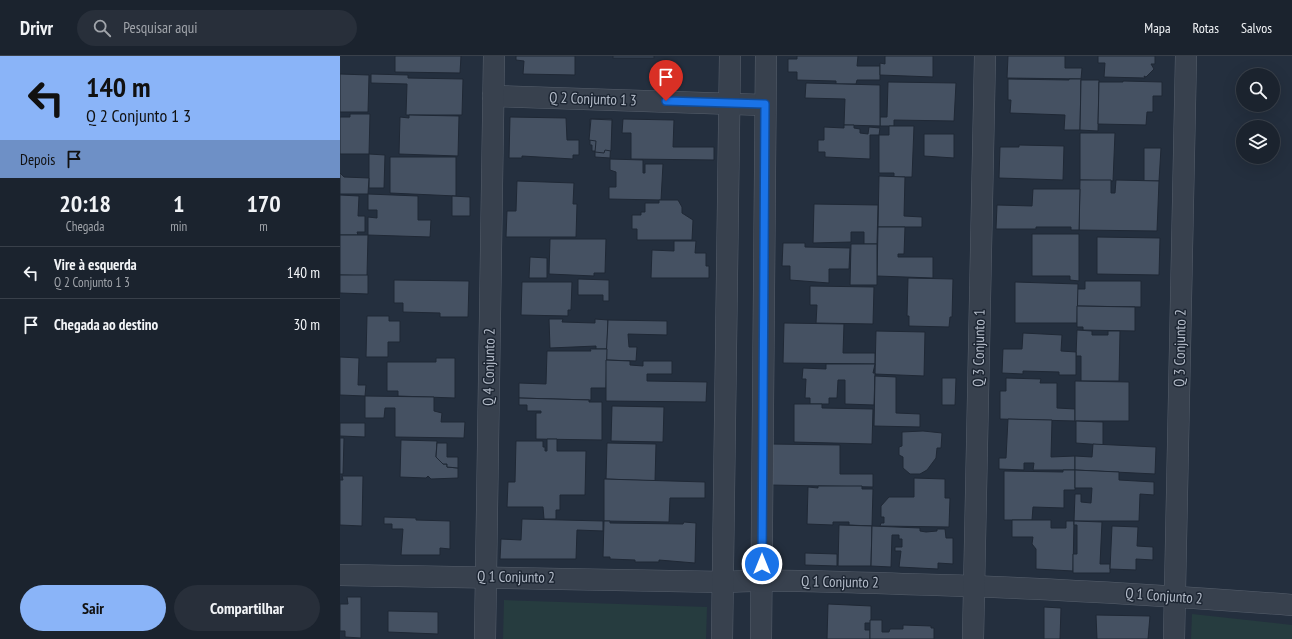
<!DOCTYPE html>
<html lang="pt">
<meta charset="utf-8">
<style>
body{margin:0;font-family:"PT Sans Narrow",sans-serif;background:#282f3a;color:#f1f3f6;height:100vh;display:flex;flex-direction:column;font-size:15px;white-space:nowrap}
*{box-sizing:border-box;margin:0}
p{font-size:13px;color:#a0a4aa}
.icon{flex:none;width:22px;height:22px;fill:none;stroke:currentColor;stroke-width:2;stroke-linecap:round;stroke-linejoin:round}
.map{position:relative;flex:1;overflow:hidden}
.sheet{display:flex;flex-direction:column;background:#1b232e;width:340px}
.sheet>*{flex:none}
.banner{background:#8ab4f8;color:#111;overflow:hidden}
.tools{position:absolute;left:896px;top:12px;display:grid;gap:8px}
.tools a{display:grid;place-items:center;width:44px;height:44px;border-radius:50%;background:#1b232e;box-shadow:0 4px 16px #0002,0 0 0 1px #39404a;font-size:20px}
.pin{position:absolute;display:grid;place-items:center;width:34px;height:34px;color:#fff;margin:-41px -17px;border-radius:50% 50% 50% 0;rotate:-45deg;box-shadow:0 0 4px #0007}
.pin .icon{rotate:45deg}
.me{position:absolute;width:44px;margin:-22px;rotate:0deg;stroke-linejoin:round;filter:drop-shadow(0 0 3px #0008)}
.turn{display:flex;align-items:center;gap:14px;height:84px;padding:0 20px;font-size:18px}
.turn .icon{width:52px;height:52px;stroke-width:2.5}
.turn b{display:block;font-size:28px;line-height:34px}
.then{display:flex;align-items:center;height:38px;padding:0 20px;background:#0003;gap:8px;font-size:15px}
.eta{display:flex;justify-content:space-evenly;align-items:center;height:68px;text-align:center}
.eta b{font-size:24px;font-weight:800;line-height:28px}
.primary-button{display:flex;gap:8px;margin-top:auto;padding:8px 20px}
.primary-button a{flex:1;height:46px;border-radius:24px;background:#8ab4f8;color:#111;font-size:16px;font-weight:800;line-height:46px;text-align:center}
.primary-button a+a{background:#282f3a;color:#f1f3f6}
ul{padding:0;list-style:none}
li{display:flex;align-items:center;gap:12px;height:52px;padding:0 20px;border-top:1px solid #39404a}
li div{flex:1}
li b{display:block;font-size:15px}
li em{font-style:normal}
header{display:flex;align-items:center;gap:24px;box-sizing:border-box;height:56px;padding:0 20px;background:#1b232e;border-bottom:1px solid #39404a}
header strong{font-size:19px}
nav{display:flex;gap:22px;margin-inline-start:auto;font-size:14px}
.search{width:280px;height:36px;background:#282f3a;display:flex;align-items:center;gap:10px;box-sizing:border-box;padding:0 14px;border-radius:22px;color:#a0a4aa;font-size:15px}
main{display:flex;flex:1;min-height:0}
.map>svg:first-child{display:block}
.green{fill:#263c3f}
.building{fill:#455162;stroke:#1f2835}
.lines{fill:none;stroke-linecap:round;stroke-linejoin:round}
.minor-casing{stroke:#565f6c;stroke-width:22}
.minor{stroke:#38414e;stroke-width:21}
.route-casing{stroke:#114b97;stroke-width:10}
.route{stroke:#1a73e8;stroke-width:7}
.labels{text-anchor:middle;stroke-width:3;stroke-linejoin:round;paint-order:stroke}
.street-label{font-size:15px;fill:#b4bcc9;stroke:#1d2633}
</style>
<header>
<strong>Drivr</strong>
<div class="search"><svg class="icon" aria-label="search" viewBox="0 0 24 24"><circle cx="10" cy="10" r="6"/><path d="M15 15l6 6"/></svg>Pesquisar aqui</div>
<nav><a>Mapa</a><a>Rotas</a><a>Salvos</a></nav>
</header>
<main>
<section class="sheet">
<div class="banner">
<div class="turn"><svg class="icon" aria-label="left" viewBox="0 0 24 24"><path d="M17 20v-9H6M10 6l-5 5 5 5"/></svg><div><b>140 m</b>Q 2 Conjunto 1 3</div></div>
<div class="then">Depois<svg class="icon" aria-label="arrive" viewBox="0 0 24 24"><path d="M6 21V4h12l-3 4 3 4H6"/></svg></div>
</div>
<div class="eta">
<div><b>20:18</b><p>Chegada</p></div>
<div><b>1</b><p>min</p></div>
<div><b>170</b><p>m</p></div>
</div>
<ul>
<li><svg class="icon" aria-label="left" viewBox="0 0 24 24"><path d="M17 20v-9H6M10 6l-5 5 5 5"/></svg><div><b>Vire à esquerda</b><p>Q 2 Conjunto 1 3</p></div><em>140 m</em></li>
<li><svg class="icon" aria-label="arrive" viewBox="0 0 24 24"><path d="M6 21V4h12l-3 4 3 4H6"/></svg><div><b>Chegada ao destino</b></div><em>30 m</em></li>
</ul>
<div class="primary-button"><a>Sair</a><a>Compartilhar</a></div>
</section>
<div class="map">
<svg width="952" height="583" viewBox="0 0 952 583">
<rect width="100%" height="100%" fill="#242f3e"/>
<g class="green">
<polygon points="164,544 367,551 366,583 163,583"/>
<polygon points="852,558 952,569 952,583 851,583"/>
</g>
<g class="building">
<polygon points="55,0 121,0 120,17 55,16"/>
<polygon points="176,0 235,0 235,19 183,18 184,5 176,4"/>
<rect x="273" y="0" width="41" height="2"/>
<polygon points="457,0 518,0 517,10 540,10 540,24 517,24 516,28 496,28 496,25 457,24 457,16 448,16 448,3 457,3"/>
<polygon points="545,0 593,0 593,21 540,19 540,7 545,8"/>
<polygon points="668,0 725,0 725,12 742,12 741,23 667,22"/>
<polygon points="758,0 815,0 815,8 811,8 814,13 806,21 804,20 805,22 764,21 765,7 758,7"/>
<polygon points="0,18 29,19 28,56 0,56"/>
<polygon points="31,18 68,19 68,22 123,23 122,59 66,59 67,28 31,27"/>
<polygon points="668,23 729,24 729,23 741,23 740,74 724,74 725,59 670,57 671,44 668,44"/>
<polygon points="741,24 759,24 758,75 740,74"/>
<polygon points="783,25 822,26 822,40 813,40 813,56 807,56 806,69 758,68 759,26 783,26"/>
<polygon points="548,26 616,27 614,65 554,64 554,70 540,70 540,61 547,61"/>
<polygon points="466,27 540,29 540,70 504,69 505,43 465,42"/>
<polygon points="10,58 30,58 29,98 0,98 0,61 10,61"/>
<polygon points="69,59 119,60 118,100 59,98 60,61 69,62"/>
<polygon points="170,61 226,62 227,84 239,84 239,99 233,99 233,103 182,100 182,102 169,102"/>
<polygon points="250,63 272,63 270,102 255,101 255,95 252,95 252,89 250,89"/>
<polygon points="251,63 272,64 271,95 265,94 264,97 255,96 256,85 249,84"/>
<polygon points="283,63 334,64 333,91 374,91 374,104 291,103 291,77 282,77"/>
<polygon points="504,69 514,69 514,72 520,73 520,77 528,78 529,71 540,72 539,79 530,79 530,103 485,101 485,96 478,96 478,84 484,84 484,71 504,72"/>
<polygon points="549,70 574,70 572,121 554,121 554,117 539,117 539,79 549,79"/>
<polygon points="740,77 775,77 773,125 740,124"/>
<polygon points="584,78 614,78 614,102 584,100"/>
<polygon points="679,89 724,90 723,124 659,122 660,91 679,91"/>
<polygon points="804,92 821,92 819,125 804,125"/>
<polygon points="29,98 45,99 44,132 29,132"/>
<polygon points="50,101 116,101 116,140 50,137"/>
<polygon points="270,103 303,104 303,117 305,117 305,108 323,108 321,144 269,143 269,131 276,131 276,116 270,114"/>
<polygon points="0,117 4,121 29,122 28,138 0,138"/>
<polygon points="539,120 565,121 564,160 582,161 582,171 538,171"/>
<polygon points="740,124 771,124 771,137 775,137 776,124 819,125 817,175 739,174"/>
<polygon points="177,125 234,127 233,148 237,148 236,181 166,181 167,155 176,155"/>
<polygon points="693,133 740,133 739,174 731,174 731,171 696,171 696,173 656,173 657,149 692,150"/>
<polygon points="28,138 78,140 78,164 91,164 90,181 28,179 28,161 37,162 37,154 28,154"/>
<polygon points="0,139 19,140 18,160 25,160 25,176 17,176 18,179 0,179"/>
<polygon points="112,140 130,141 130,160 112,160"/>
<polygon points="319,144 338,144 342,151 342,157 353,164 352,184 297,184 297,173 292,173 292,159 301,159 301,156 305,156 305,147 319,147"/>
<polygon points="474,148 538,149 537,188 524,188 524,176 511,176 511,186 473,187"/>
<polygon points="538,171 565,171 564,198 558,198 558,201 593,201 593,222 537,220"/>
<polygon points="692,178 739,178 739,225 730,224 730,220 692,220"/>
<polygon points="0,179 28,179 27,220 0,219"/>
<polygon points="757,181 820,182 819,219 757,218"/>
<polygon points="210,183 266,183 265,217 254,217 254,220 209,218"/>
<polygon points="334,185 356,185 355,197 366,197 366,210 369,210 369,222 311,222 312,194 334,195"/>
<polygon points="443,187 465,187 465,191 510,192 509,213 489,213 489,227 450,224 450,210 442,210"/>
<polygon points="511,188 537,188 537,229 510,229"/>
<polygon points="190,201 207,202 207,222 189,222"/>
<polygon points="0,219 28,219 28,238 0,237"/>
<polygon points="568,222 613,223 612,261 610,261 609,271 569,270 569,260 567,260"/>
<polygon points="238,223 269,224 269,245 263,245 263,239 238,239"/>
<polygon points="54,224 129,225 128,261 100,261 100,257 63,256 63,247 54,247"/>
<polygon points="745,225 801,225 801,251 737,250 737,233 745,233"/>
<polygon points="182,226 232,226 231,254 228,254 228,260 181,259"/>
<polygon points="675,226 738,228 737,267 675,267"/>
<polygon points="470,230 534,231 533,268 476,267 477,249 470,249"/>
<polygon points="737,250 795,251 795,275 743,274 743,271 737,271"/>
<polygon points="27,260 49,260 49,265 60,265 60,286 48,286 48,301 26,301"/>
<polygon points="209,263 223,263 222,266 255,267 255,263 268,264 267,293 256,293 256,290 210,292"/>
<polygon points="268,264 327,265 327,279 288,278 289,291 297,291 296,305 266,304"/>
<polygon points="444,267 504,268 503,297 535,297 535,308 443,307"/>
<polygon points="737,274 752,275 752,279 768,279 768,275 780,275 779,325 741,325 741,300 736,300"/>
<polygon points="536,275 585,276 584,320 535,318"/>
<polygon points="683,277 722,279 721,295 736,296 736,319 719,319 719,316 683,315 683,318 662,317 663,293 682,293"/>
<polygon points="250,293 267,293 266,332 251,332 251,344 179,342 179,327 206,328 207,295 251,295"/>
<polygon points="0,301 19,302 18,329 26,329 25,340 0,339"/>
<polygon points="96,302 115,302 115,342 58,340 58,335 47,335 47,306 96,306"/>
<polygon points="266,304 290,305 290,309 303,310 303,305 332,305 332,318 307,318 307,325 367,326 366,346 266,345"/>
<polygon points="486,308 535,308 533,317 535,317 534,349 505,348 505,324 498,324 497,342 489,342 489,348 470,348 470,342 465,342 466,323 462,323 463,312 486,313"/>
<polygon points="535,320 556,321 556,357 580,358 580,371 534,370"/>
<polygon points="602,322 616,322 615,349 602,349"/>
<polygon points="666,322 701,323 700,327 717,327 717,352 735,353 735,365 660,363 660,335 666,335"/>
<polygon points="735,325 789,326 789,365 735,365"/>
<polygon points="25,340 94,341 94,355 102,357 101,366 125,366 124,382 55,381 55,352 45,352 44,362 25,362"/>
<polygon points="179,342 249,344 249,346 262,346 262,384 196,383 196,357 201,357 201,355 187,355 187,349 179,349"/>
<polygon points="454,348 482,348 482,352 533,353 532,388 454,386"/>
<polygon points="272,350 324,351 323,386 271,385"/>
<polygon points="668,363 712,364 711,401 735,400 735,414 693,414 694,407 684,407 684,414 659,413 659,402 666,402"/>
<polygon points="736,365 763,366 763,389 736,387"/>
<polygon points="0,367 25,367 25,381 0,380"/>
<polygon points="583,375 602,377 601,392 597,392 596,402 587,414 580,418 570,418 563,412 563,401 559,399 559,391 562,390 562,376"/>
<polygon points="0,382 4,382 3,418 0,418"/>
<polygon points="207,383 217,383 217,395 246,395 245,439 220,439 220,454 216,454 216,463 204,463 203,451 167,451 168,426 175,426 176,385 203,385 203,391 205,391 205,395 207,395"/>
<polygon points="61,384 97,385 96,401 103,408 107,408 107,411 118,412 118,422 91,423 88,420 86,422 60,421"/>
<polygon points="97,387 107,387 107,401 118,401 118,412 107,411 107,408 103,408 96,401"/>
<polygon points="267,387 316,388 315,425 266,423"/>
<polygon points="431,388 500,389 500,418 533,418 533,431 431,429"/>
<polygon points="753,388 816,391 815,418 735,414 735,400 752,401"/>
<polygon points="723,414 735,414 735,434 724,434 724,452 693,451 692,464 664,464 664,415 723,416"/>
<polygon points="735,414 779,416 779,424 814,426 814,439 800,438 799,465 734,465 735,438 741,438 741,446 751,447 752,432 735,432"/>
<polygon points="2,420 23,420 22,470 0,469 0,424 3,424"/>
<polygon points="574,422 605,423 605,442 610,442 609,471 540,470 541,467 544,467 544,461 541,461 541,450 549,441 574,441"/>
<polygon points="264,423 365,426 365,442 330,442 329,466 264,465"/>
<polygon points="478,430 522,430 522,433 533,433 532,470 509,469 509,466 493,466 493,469 467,468 468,431 478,432"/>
<polygon points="44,461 76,462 76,464 110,465 110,493 100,492 100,499 61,499 63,473 52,473 52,468 44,468"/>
<polygon points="182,463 263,465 263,475 237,474 236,503 160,503 161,483 181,484"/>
<polygon points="672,464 711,464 711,472 726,472 726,465 734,465 733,515 696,513 696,493 692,488 693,481 672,481"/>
<polygon points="264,465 270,465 270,467 343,468 344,466 356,467 355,507 319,504 319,506 295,506 295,504 270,503 270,501 263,501"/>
<polygon points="734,465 762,466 760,508 770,508 770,517 733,517 733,498 737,498 737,469 734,469"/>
<polygon points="499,469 532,470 531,510 498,510"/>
<polygon points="532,470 580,472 580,475 586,476 597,475 597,473 605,473 606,482 613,482 613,508 598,507 598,513 559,511 561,495 555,495 555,491 562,491 562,483 559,483 559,479 552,479 551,511 531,510"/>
<polygon points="772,470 798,471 797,490 813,491 813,504 796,503 796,514 770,513"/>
<polygon points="465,497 497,498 497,510 465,509"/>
<polygon points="7,541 21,541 21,582 5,581 5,575 0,575 0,548 8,548"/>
<polygon points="488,548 531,550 531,567 525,567 525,574 530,574 530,583 487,583"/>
<polygon points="704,551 721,552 720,583 704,583"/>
<polygon points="48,555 98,556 98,578 48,576"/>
<polygon points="756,559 810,560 808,583 757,583"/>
<polygon points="530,564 542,564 542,576 549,576 550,573 563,573 563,569 591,570 591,572 594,572 594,583 530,583"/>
</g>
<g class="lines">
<defs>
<g id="minor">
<polyline points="153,40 425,49"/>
<path d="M0,519L383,526C442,523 502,526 562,528C692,531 822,539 952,549"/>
<polyline points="145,583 154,0"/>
<polyline points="382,583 390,0"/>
<polyline points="421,583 426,0"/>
<polyline points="633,583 645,0"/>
<polyline points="834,583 846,0"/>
</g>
</defs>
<use href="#minor" class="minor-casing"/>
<use href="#minor" class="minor"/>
</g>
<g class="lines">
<defs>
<polyline id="route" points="326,45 425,48 422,508"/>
</defs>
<use href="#route" class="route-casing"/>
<use href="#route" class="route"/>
</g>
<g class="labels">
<g class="street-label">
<text transform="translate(253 43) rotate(2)" y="5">Q 2 Conjunto 1 3</text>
<text transform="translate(639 292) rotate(-89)" y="5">Q 3 Conjunto 1</text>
<text transform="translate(840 292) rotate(-89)" y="5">Q 3 Conjunto 2</text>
<text transform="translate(149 311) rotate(-89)" y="5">Q 4 Conjunto 2</text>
<text transform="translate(176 521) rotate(1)" y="5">Q 1 Conjunto 2</text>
<text transform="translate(500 526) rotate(1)" y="5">Q 1 Conjunto 2</text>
<text transform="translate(824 540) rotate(4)" y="5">Q 1 Conjunto 2</text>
</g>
</g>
</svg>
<div class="tools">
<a><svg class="icon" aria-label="search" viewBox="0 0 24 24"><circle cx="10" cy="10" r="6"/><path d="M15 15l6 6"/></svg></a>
<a><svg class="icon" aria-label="layers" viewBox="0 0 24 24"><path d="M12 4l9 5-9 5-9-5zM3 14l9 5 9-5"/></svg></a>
</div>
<div class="pin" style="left:326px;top:45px;background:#d93025"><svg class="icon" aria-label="arrive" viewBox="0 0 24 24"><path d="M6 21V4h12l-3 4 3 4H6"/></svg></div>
<svg class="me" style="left:422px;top:508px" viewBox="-20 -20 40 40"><circle r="17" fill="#1a73e8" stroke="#fff" stroke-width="3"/><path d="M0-11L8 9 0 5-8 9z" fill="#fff"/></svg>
</div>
</main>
